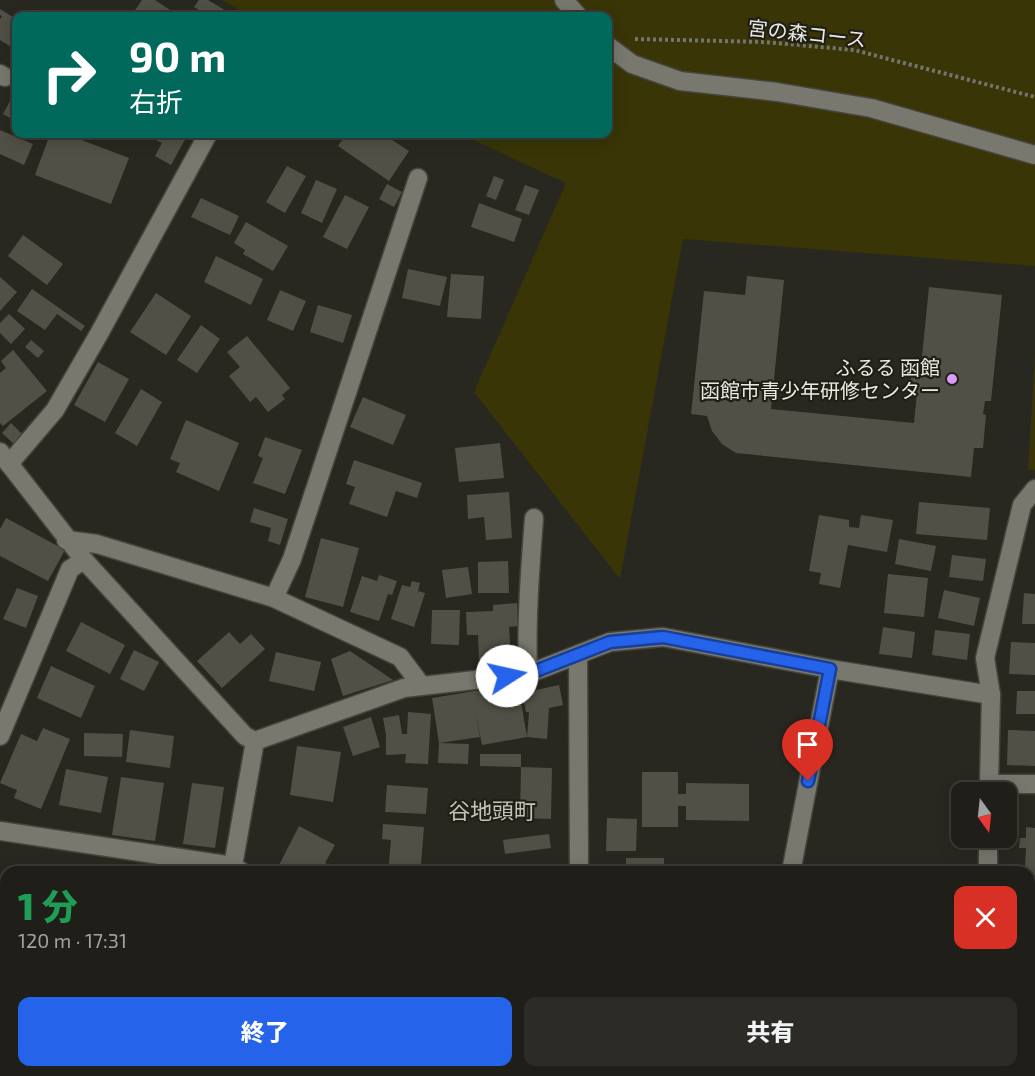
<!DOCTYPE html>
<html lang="ja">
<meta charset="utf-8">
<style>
body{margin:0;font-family:"Exo 2","Noto Sans JP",sans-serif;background:#2c2b25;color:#f1f3f6;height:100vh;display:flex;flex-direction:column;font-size:22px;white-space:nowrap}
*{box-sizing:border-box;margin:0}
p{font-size:20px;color:#a1a2a2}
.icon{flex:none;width:33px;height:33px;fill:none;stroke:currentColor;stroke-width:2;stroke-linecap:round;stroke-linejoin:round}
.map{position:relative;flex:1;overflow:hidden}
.panel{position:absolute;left:0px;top:866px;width:1035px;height:212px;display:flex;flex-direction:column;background:#1f1e18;border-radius:18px 18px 0 0;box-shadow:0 3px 15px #0003,0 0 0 2px #3c3c37}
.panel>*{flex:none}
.hud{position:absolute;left:12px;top:12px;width:600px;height:126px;border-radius:12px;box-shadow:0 3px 15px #0003,0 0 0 2px #3c3c37;background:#00695c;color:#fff;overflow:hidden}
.needle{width:39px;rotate:165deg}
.tools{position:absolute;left:951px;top:782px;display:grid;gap:12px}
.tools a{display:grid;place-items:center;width:66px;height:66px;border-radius:12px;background:#1f1e18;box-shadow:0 3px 15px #0003,0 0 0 2px #3c3c37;font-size:30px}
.pin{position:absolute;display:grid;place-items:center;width:51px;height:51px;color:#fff;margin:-62px -26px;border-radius:50% 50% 50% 0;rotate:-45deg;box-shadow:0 0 6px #0007}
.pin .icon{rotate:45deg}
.me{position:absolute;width:66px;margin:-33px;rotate:80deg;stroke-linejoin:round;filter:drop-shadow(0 0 4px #0008)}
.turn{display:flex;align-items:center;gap:21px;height:126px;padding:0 18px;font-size:27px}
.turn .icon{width:78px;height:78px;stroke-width:2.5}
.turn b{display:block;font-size:42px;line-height:51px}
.round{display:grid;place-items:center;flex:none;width:63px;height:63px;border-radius:12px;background:#2c2b25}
.head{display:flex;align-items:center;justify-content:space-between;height:102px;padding:0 18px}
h1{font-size:36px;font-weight:800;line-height:45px;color:#1e9e55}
.action{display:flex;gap:12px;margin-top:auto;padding:12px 18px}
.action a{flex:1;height:69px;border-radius:12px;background:#2563eb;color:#fff;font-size:24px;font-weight:800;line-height:69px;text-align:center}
.action a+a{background:#2c2b25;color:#f1f3f6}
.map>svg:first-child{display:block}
.green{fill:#393507}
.building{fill:#505046}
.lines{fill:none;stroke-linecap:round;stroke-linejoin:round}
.street-casing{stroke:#45453e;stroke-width:21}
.secondary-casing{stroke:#45453e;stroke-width:21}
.path{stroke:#75756d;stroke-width:4;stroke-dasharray:3 3;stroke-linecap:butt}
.street{stroke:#78786e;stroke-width:18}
.secondary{stroke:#78786e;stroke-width:18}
.route-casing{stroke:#184099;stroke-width:15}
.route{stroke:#2563eb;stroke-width:10}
.poi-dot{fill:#da9af7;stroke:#1f1f16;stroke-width:2}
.labels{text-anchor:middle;stroke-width:4.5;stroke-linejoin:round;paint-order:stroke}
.street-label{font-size:20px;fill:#eaeae4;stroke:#1f1f16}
.poi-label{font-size:20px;fill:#eaeae4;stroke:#1f1f16;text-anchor:end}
.quarter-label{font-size:22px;fill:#c3c3b8;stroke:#1f1f16}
</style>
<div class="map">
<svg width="1035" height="1076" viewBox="0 0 1035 1076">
<rect width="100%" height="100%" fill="#292820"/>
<g class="green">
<polygon points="222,0 1035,0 1035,266 683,239 620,579 474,392 566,183 460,134 608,134 608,16 250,16"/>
<polygon points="1035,356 1035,470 1028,470"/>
</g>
<g class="building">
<polygon points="142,0 155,0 170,10 166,16 131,16"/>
<polygon points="199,0 208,0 228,12 225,16 208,16 194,7"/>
<polygon points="0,9 16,19 16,50 0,40 0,19 2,16 0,15"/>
<polygon points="15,92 16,92 16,121 3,114"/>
<polygon points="0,130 33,144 24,165 0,154"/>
<polygon points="50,134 81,134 79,139 129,158 111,204 35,175"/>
<polygon points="144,134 188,134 171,165 155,156 162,143"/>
<polygon points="346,134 383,134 409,151 389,181 338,146"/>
<polygon points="287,166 306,176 285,213 266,202"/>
<polygon points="494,176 504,180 496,200 486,196"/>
<polygon points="316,180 337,189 322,223 301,213"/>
<polygon points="387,184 402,192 394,207 379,199"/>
<polygon points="525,185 539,190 529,215 515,210"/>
<polygon points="345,195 369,207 347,249 323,237"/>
<polygon points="201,198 239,216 230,235 191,217"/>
<polygon points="479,203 522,219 514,242 471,227"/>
<polygon points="246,222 288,246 273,271 243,254 245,250 234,243"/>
<polygon points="23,235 63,264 47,285 8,256"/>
<polygon points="216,256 263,279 251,305 204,282"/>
<polygon points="408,269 447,277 440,306 402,298"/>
<polygon points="451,274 484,276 481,319 447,317"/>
<polygon points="747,276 784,280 771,409 914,423 917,392 910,391 912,365 921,366 929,287 1002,295 991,401 985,401 983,414 986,415 983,448 974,448 971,477 736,453 722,444 712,431 707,416 691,414 704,291 745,295"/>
<polygon points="0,277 17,292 0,311"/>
<polygon points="32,289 85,326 81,331 57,314 45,330 17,311"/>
<polygon points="280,290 306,301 293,331 267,320"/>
<polygon points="156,293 191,316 166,355 130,332"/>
<polygon points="318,305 352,315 343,343 310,332"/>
<polygon points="9,314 25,329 11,344 0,333 0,323"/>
<polygon points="201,325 220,339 197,373 177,360"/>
<polygon points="247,336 290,388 282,395 285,399 268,412 256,397 250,402 229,376 240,367 227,352"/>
<polygon points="31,340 44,351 38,358 25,347"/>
<polygon points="13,350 47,391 3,426 0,423 0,373 6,368 1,361"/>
<polygon points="98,362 129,379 105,422 74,405"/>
<polygon points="141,389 162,402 137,446 115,433"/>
<polygon points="363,397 406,415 393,445 350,427"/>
<polygon points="186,420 239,443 219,491 176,472 180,463 170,459"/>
<polygon points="11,423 22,434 14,444 2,433"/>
<polygon points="265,437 302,450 285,494 253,483 263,458 258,456"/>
<polygon points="500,443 504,478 459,482 455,448"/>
<polygon points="354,460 422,483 417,498 396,491 387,517 349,504 355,487 346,484"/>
<polygon points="509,492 512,538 486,540 484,517 468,519 467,495"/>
<polygon points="919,502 990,508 987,540 916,534"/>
<polygon points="254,508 288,519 280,545 268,541 271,528 250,522"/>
<polygon points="819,515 849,520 849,527 859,528 861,515 893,520 887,552 848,545 840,588 819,584 821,573 809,571"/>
<polygon points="6,518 65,550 48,581 0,556 0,529"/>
<polygon points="321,538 359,548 343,607 305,597"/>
<polygon points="899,539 936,546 931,571 895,564"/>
<polygon points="952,555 986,559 983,581 949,577"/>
<polygon points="508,561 509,593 478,593 478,562"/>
<polygon points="468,567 472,594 446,598 442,570"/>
<polygon points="888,574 928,578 924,617 884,613"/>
<polygon points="379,575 397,581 392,595 388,594 379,621 350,612 362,576 377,581"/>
<polygon points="412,581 420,583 418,591 425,593 414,627 391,619 402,585 410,587"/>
<polygon points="17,588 38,596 26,628 3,619"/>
<polygon points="944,590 980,598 974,626 938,618"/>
<polygon points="1024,593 1035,594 1035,624 1022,624"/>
<polygon points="517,603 518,626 509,627 511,658 479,660 478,635 467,635 466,612 493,611 493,605"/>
<polygon points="432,610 460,610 459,645 431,644"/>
<polygon points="81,622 125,645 110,674 66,651"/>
<polygon points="883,627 915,632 912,658 879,654"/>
<polygon points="935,630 970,634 967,660 932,655"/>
<polygon points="229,632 240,644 251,634 265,649 222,688 197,661"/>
<polygon points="1011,642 1035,643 1035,675 1009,674"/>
<polygon points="134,650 159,662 144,691 120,679"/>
<polygon points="350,651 393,680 343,696 331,659"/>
<polygon points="276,652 321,662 314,691 269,681"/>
<polygon points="51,666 95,686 81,718 37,698"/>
<polygon points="518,684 527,737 529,712 526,712 522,693 559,685 563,705 549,708 547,739 527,737 482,745 476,714 480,737 439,743 469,744 468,764 438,763 439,743 432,698"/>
<polygon points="1017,691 1035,691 1035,714 1016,714"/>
<polygon points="408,712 431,714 428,764 405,763 406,754 386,755 386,735 383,718 399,715 402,734 407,734"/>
<polygon points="371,717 380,747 353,756 343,727"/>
<polygon points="43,728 70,739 41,809 14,798 17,790 0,783 21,734 37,741"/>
<polygon points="130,730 174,736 170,768 126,762"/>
<polygon points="1008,730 1035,731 1035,766 1007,765"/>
<polygon points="84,733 123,734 122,757 84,756"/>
<polygon points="297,746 341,752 333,802 290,795"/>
<polygon points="480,754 521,754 521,767 552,768 551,819 520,818 521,767 480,766"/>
<polygon points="66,769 108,777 101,813 59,805"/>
<polygon points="642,772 678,772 678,794 686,794 686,783 749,784 749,821 686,820 686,806 678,806 678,827 642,827"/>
<polygon points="121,777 164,783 155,841 112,835"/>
<polygon points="192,783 224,787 215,848 183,844"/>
<polygon points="387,785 428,788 426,814 385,812"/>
<polygon points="607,818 637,819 636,851 606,851"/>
<polygon points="383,824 424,827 421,865 418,872 388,872 391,840 382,839"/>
<polygon points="299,826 335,845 325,863 347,872 276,871"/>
<polygon points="1026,827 1035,828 1035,892 1029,892 1029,872 1019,872 1019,866 1025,866 1026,848 1019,848 1020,838 1026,838"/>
<polygon points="549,834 551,848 505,854 503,840"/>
<rect x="626" y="858" width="38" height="14"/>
<polygon points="701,866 742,867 742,872 701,872"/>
<polygon points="6,911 6,1020 0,1022 0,912"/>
<polygon points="1035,1016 1035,1076 1027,1076 1027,1071 1029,1071 1029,1017"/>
<polygon points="232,1071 275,1071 274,1076 231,1076"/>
<polygon points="309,1071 336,1071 335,1076 308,1076"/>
<polygon points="357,1071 396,1071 400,1073 399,1076 357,1076 355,1075"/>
<rect x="420" y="1071" width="34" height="5"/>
</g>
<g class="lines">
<defs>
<g id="street">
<polyline points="564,0 578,16"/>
<polyline points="608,46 632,64 680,81 777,92 871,108 1035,155"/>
<polyline points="0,74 5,77"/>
<polyline points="0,452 84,560 245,736 255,741 404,688 528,674 610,642 663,637 830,669 991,695"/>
<polyline points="9,464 55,410 100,332 208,134"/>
<polyline points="1035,489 1022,505 985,658 991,695 989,784 1035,784"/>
<polyline points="66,540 97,544 274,598 400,657 421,685"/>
<polyline points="274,598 292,559 418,178"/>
<polyline points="578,655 579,872"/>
<path d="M528,674C526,622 530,570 534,518"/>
<polyline points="0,736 70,569 84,560"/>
<polyline points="0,831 233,866 242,872"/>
<polyline points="233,866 255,741"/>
<polyline points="791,872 830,669"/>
<polyline points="1029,928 1035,928"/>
<polyline points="465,1071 465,1076"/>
<polyline points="344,1076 345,1071"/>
<polyline points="577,1076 577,1071"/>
<polyline points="763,1076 763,1071"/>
</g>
<g id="secondary">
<polyline points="989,792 989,784"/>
<polyline points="233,872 233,866"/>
<polyline points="988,872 988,837"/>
<polyline points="977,1071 977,1076"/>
<polyline points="202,1076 203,1071"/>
</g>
</defs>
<use href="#street" class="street-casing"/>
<use href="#secondary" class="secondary-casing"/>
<polyline class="path" points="635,39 765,42 854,50 1035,97"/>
<use href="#street" class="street"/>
<use href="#secondary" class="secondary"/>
</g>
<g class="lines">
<defs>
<polyline id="route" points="507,676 528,674 610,642 663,637 830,669 808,781"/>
</defs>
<use href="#route" class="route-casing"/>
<use href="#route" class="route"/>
</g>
<circle class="poi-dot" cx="952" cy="379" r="6"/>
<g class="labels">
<g class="street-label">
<text transform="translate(807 34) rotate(6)" y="7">宮の森コース</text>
</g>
<g class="poi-label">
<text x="940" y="375">ふるる 函館<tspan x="940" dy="23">函館市青少年研修センター</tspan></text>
</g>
<g class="quarter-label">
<text x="492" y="819">谷地頭町</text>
</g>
</g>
</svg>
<div class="tools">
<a><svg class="needle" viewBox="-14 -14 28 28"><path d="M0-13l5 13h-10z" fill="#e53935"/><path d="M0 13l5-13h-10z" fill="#a1a2a2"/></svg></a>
</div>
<div class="pin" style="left:808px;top:781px;background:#d93025"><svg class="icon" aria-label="arrive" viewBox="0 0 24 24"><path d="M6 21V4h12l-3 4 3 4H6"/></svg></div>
<svg class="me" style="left:507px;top:676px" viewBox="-20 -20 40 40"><circle r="19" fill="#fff"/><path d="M0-13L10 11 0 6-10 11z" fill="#2563eb"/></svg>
<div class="hud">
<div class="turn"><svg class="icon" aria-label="right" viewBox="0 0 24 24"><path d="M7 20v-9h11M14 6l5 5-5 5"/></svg><div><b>90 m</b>右折</div></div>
</div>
<section class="panel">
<div class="head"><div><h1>1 分</h1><p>120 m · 17:31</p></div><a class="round" style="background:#d93025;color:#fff"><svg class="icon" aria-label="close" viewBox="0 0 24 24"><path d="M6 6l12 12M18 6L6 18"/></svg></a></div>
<div class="action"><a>終了</a><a>共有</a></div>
</section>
</div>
